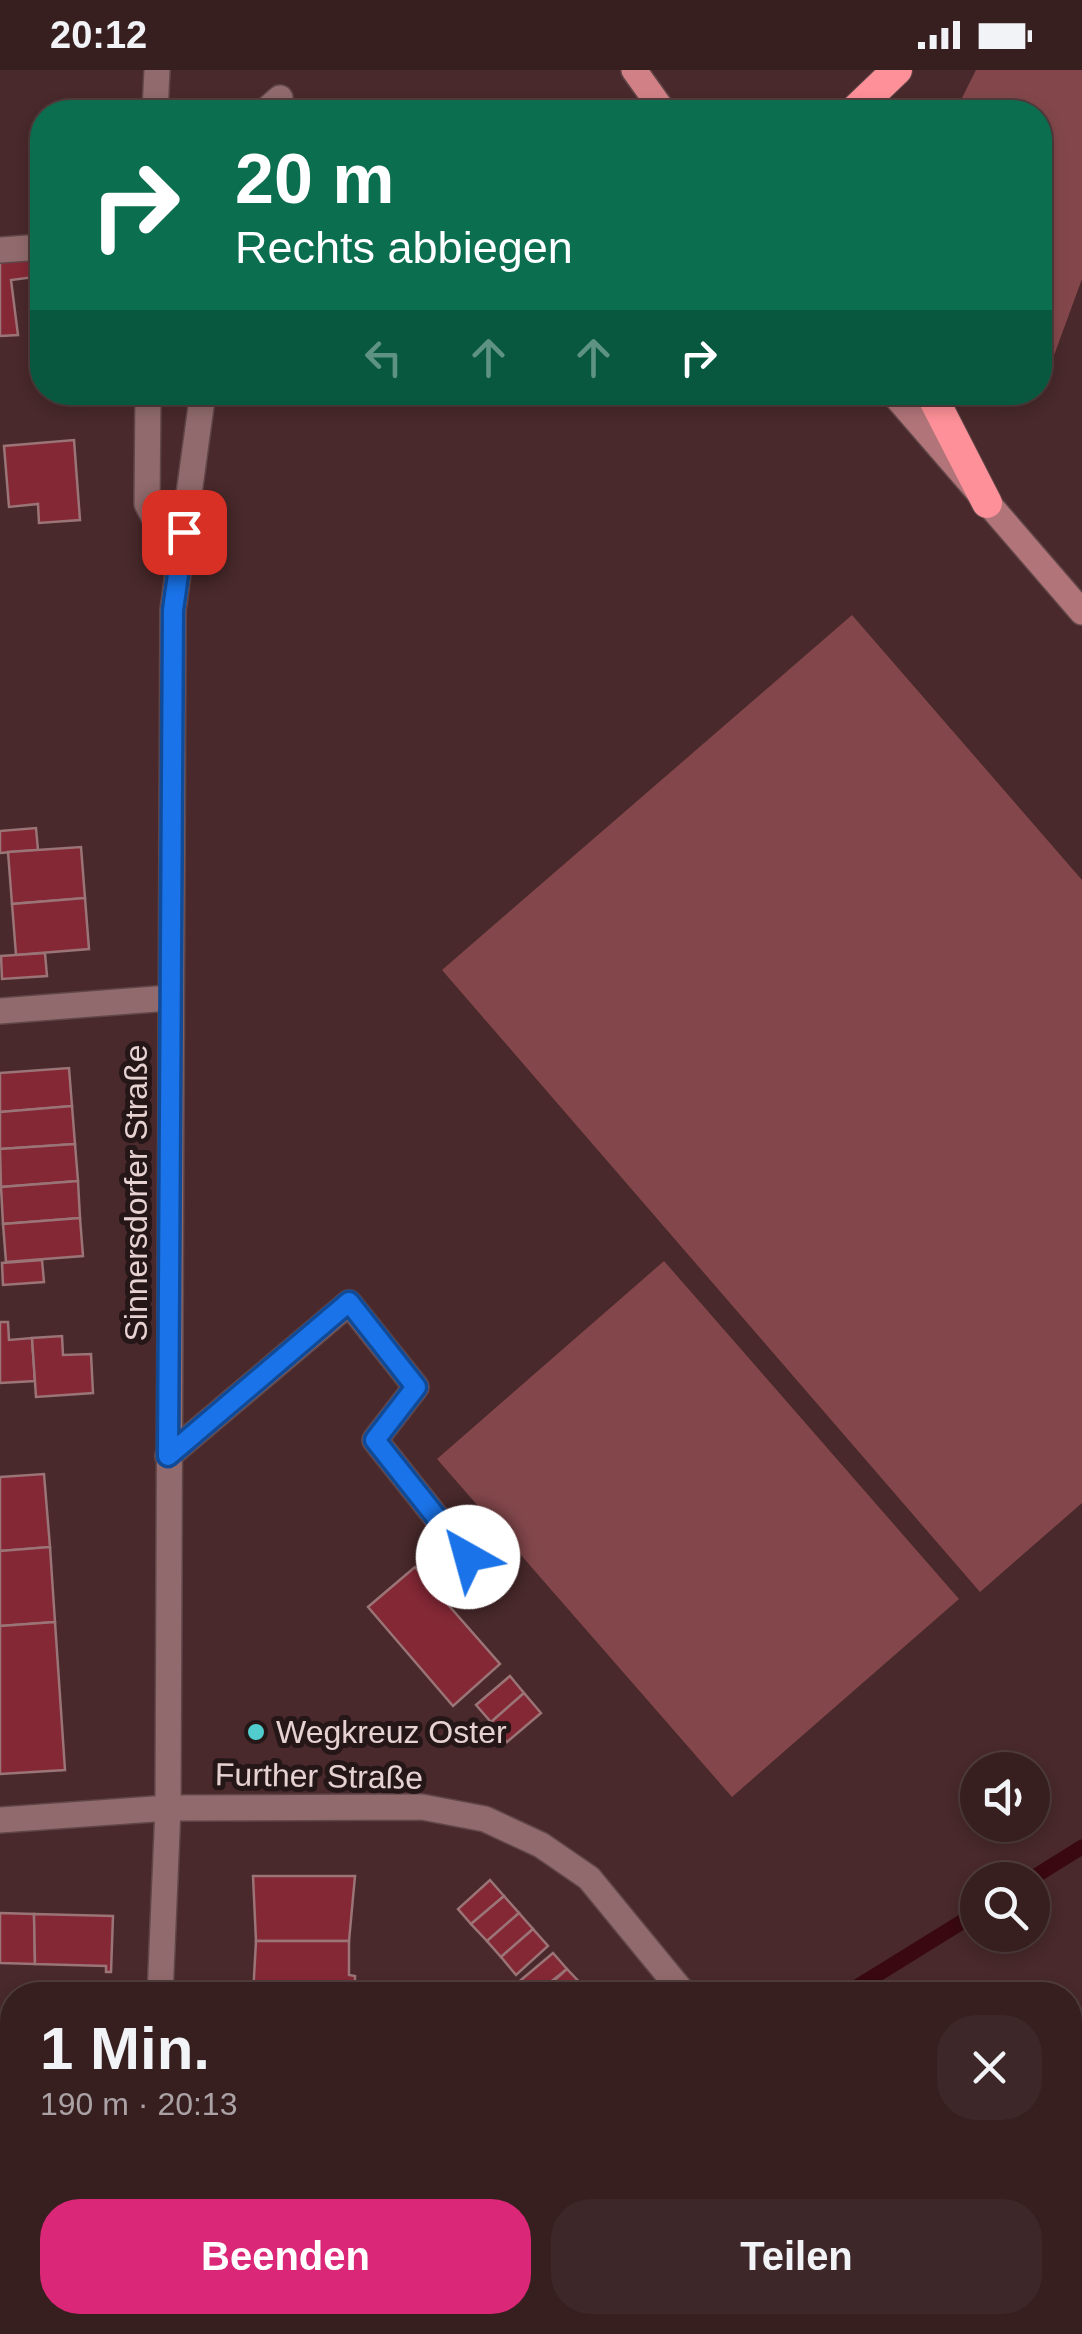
<!DOCTYPE html>
<html lang="de">
<meta charset="utf-8">
<style>
body{margin:0;font-family:Helvetica,sans-serif;background:#3e2729;color:#f1f3f6;height:100vh;display:flex;flex-direction:column;font-size:38px;white-space:nowrap}
*{box-sizing:border-box;margin:0}
p{font-size:32px;color:#aaa2a5}
.icon{flex:none;width:55px;height:55px;fill:none;stroke:currentColor;stroke-width:2;stroke-linecap:round;stroke-linejoin:round}
.map{position:relative;flex:1;overflow:hidden}
.panel{position:absolute;left:0px;top:1912px;width:1082px;height:352px;display:flex;flex-direction:column;background:#371f20;border-radius:40px 40px 0 0;box-shadow:0 5px 15px #0003,0 0 0 2px #513d3e}
.panel>*{flex:none}
.hud{position:absolute;left:30px;top:30px;width:1022px;height:305px;border-radius:40px;box-shadow:0 5px 15px #0003,0 0 0 2px #513d3e;background:#0b6e4f;color:#fff;overflow:hidden}
.fabs{position:absolute;left:960px;top:1682px;display:grid;gap:20px}
.fabs a{display:grid;place-items:center;width:90px;height:90px;border-radius:50%;background:#371f20;box-shadow:0 5px 15px #0003,0 0 0 2px #513d3e;font-size:50px}
.pin{position:absolute;display:grid;place-items:center;width:85px;height:85px;color:#fff;margin:-42px;border-radius:20px;box-shadow:0 5px 15px #0006}
.me{position:absolute;width:110px;margin:-55px;rotate:322deg;stroke-linejoin:round;filter:drop-shadow(0 0 8px #0008)}
.turn{display:flex;align-items:center;gap:35px;height:210px;padding:0 40px;font-size:45px}
.turn .icon{width:130px;height:130px;stroke-width:2.5}
.turn b{display:block;font-size:70px;line-height:85px}
.lanes{display:flex;align-items:center;height:95px;padding:0 40px;background:#0003;justify-content:center;gap:50px;direction:ltr}
.lanes .off{opacity:.35}
.round{display:grid;place-items:center;flex:none;width:105px;height:105px;border-radius:40px;background:#3e2729}
.summary{display:flex;align-items:center;justify-content:space-between;height:170px;padding:0 40px}
h1{font-size:60px;font-weight:700;line-height:75px}
.primary-button{display:flex;gap:20px;margin-top:auto;padding:20px 40px}
.primary-button a{flex:1;height:115px;border-radius:40px;background:#db2777;color:#fff;font-size:40px;font-weight:700;line-height:115px;text-align:center}
.primary-button a+a{background:#3e2729;color:#f1f3f6}
.status{display:flex;justify-content:space-between;align-items:center;height:70px;padding:0 50px;background:#371f20;direction:ltr}
.status svg{height:28px;fill:currentColor}
.map>svg:first-child{display:block}
.green{fill:#83474b}
.lines{fill:none;stroke-linecap:round;stroke-linejoin:round}
.stream{stroke:#390811;stroke-width:15}
.building{fill:#842835;stroke:#9a7476;stroke-width:2.5}
.lane-casing{stroke:#614648;stroke-width:28}
.street-casing{stroke:#614648;stroke-width:28}
.secondary-casing{stroke:#614648;stroke-width:28}
.primary-casing{stroke:#614648;stroke-width:28}
.highway-casing{stroke:#614648;stroke-width:32}
.lane{stroke:#906a6c;stroke-width:25}
.street{stroke:#906a6c;stroke-width:25}
.secondary{stroke:#b17579;stroke-width:25}
.primary{stroke:#d18186;stroke-width:25}
.highway{stroke:#fd9098;stroke-width:30}
.route-casing{stroke:#114b97;stroke-width:25}
.route{stroke:#1a73e8;stroke-width:18}
.poi-dot{fill:#52cdce;stroke:#251617;stroke-width:4}
.labels{text-anchor:middle;stroke-width:10;stroke-linejoin:round;paint-order:stroke}
.street-label{font-size:32px;fill:#e7d2d2;stroke:#251617}
.poi-label{font-size:32px;fill:#e7d2d2;stroke:#251617;text-anchor:start}
</style>
<div class="status"><b>20:12</b><svg viewBox="0 0 49 12"><path d="M0 12V9h3v3zM5 12V6h3v6zM10 12V3h3v9zM15 12V0h3v12zM26 1h20v11H26zM47 4h2v5h-2z"/></svg></div>
<div class="map">
<svg width="1082" height="2264" viewBox="0 0 1082 2264">
<rect width="100%" height="100%" fill="#49292b"/>
<g class="green">
<polygon points="976,0 1082,0 1082,209 1053,288 1040,280 1040,42 955,42"/>
<polygon points="852,545 1082,810 1082,1433 980,1522 442,900"/>
<polygon points="664,1191 959,1529 732,1727 437,1389"/>
</g>
<g class="lines">
<g class="stream">
<polyline points="1029,1810 1082,1777"/>
<polyline points="844,1925 978,1842"/>
<polyline points="192,2258 207,2252"/>
</g>
</g>
<g class="building">
<polygon points="42,189 42,206 11,210 18,265 0,266 0,192"/>
<polygon points="74,370 80,450 39,453 38,434 9,437 4,376"/>
<polygon points="36,758 38,780 0,783 0,761"/>
<polygon points="81,777 85,828 12,834 8,782"/>
<polygon points="85,828 89,879 16,885 12,834"/>
<polygon points="45,883 47,906 2,909 1,886"/>
<polygon points="69,998 72,1036 0,1042 0,1003"/>
<polygon points="72,1036 75,1074 0,1079 0,1042"/>
<polygon points="75,1074 78,1111 1,1117 0,1079"/>
<polygon points="78,1111 80,1148 3,1154 1,1117"/>
<polygon points="80,1148 83,1186 6,1192 3,1154"/>
<polygon points="42,1190 44,1212 3,1215 2,1193"/>
<polygon points="0,1252 8,1252 9,1270 32,1268 35,1311 0,1313"/>
<polygon points="62,1266 63,1285 91,1284 93,1323 36,1327 32,1268"/>
<polygon points="44,1404 50,1477 0,1481 0,1407"/>
<polygon points="50,1477 55,1552 0,1556 0,1481"/>
<polygon points="415,1497 500,1594 453,1636 368,1537"/>
<polygon points="55,1552 65,1700 0,1704 0,1556"/>
<polygon points="510,1606 524,1623 491,1652 476,1635"/>
<polygon points="524,1623 541,1643 507,1672 490,1653"/>
<polygon points="253,1806 355,1806 349,1871 256,1871"/>
<polygon points="490,1810 504,1826 471,1854 458,1839"/>
<polygon points="504,1826 519,1843 487,1871 471,1854"/>
<polygon points="0,1843 34,1844 35,1894 0,1893"/>
<polygon points="519,1843 533,1859 501,1887 487,1871"/>
<polygon points="34,1844 113,1846 111,1902 106,1902 106,1896 35,1894"/>
<polygon points="533,1859 548,1876 516,1905 501,1887"/>
<polygon points="256,1871 349,1871 349,1905 355,1906 355,1925 253,1925"/>
<polygon points="553,1883 567,1899 534,1925 521,1910"/>
<polygon points="567,1899 583,1916 573,1925 538,1925"/>
<rect x="0" y="2087" width="12" height="53"/>
<rect x="0" y="2140" width="12" height="43"/>
<polygon points="270,2252 303,2252 275,2264"/>
<polygon points="609,2252 659,2252 658,2264 608,2264"/>
<polygon points="844,2252 893,2252 892,2264 843,2264"/>
</g>
<g class="lines">
<defs>
<g id="lane">
<polyline points="155,42 157,0"/>
<polyline points="0,180 42,177"/>
<polyline points="168,1386 349,1233 416,1317 375,1370 468,1487"/>
<polyline points="1070,1998 1072,1996"/>
<polyline points="0,2232 12,2232"/>
</g>
<g id="street">
<polyline points="264,42 280,28"/>
<polyline points="148,322 147,434 156,451 184,462"/>
<polyline points="0,941 169,928"/>
<polyline points="0,1750 168,1738 422,1737 485,1749 541,1775 589,1808 685,1925"/>
<polyline points="160,1925 168,1738 173,540 203,322"/>
<polyline points="1070,2190 1082,2196"/>
<polyline points="146,2264 147,2252"/>
</g>
<polyline id="secondary" points="892,322 1082,542"/>
<polyline id="primary" points="634,0 664,42"/>
<g id="highway">
<polyline points="853,42 897,0"/>
<polyline points="930,322 987,433"/>
</g>
</defs>
<use href="#lane" class="lane-casing"/>
<use href="#street" class="street-casing"/>
<use href="#secondary" class="secondary-casing"/>
<use href="#primary" class="primary-casing"/>
<use href="#highway" class="highway-casing"/>
<use href="#lane" class="lane"/>
<use href="#street" class="street"/>
<use href="#secondary" class="secondary"/>
<use href="#primary" class="primary"/>
<use href="#highway" class="highway"/>
</g>
<g class="lines">
<defs>
<polyline id="route" points="184,462 173,540 168,1386 349,1232 416,1317 375,1370 468,1487"/>
</defs>
<use href="#route" class="route-casing"/>
<use href="#route" class="route"/>
</g>
<circle class="poi-dot" cx="256" cy="1662" r="10"/>
<g class="labels">
<g class="street-label">
<text transform="translate(136 1123) rotate(-90)" y="11">Sinnersdorfer Straße</text>
<text transform="translate(319 1706) rotate(1)" y="11">Further Straße</text>
</g>
<g class="poi-label">
<text x="276" y="1673">Wegkreuz Oster</text>
</g>
</g>
</svg>
<div class="fabs">
<a><svg class="icon" aria-label="sound" viewBox="0 0 24 24"><path d="M4 9h4l5-4v14l-5-4H4zM17 9q2 3 0 6"/></svg></a>
<a><svg class="icon" aria-label="search" viewBox="0 0 24 24"><circle cx="10" cy="10" r="6"/><path d="M15 15l6 6"/></svg></a>
</div>
<div class="pin" style="left:184px;top:462px;background:#d93025"><svg class="icon" aria-label="arrive" viewBox="0 0 24 24"><path d="M6 21V4h12l-3 4 3 4H6"/></svg></div>
<svg class="me" style="left:468px;top:1487px" viewBox="-20 -20 40 40"><circle r="19" fill="#fff"/><path d="M0-13L10 11 0 6-10 11z" fill="#1a73e8"/></svg>
<div class="hud">
<div class="turn"><svg class="icon" aria-label="right" viewBox="0 0 24 24"><path d="M7 20v-9h11M14 6l5 5-5 5"/></svg><div><b>20 m</b>Rechts abbiegen</div></div>
<div class="lanes"><svg class="icon off" aria-label="left" viewBox="0 0 24 24"><path d="M17 20v-9H6M10 6l-5 5 5 5"/></svg><svg class="icon off" aria-label="ahead" viewBox="0 0 24 24"><path d="M12 20V5M6 11l6-6 6 6"/></svg><svg class="icon off" aria-label="ahead" viewBox="0 0 24 24"><path d="M12 20V5M6 11l6-6 6 6"/></svg><svg class="icon" aria-label="right" viewBox="0 0 24 24"><path d="M7 20v-9h11M14 6l5 5-5 5"/></svg></div>
</div>
<section class="panel">
<div class="summary"><div><h1>1 Min.</h1><p>190 m · 20:13</p></div><a class="round"><svg class="icon" aria-label="close" viewBox="0 0 24 24"><path d="M6 6l12 12M18 6L6 18"/></svg></a></div>
<div class="primary-button"><a>Beenden</a><a>Teilen</a></div>
</section>
</div>
